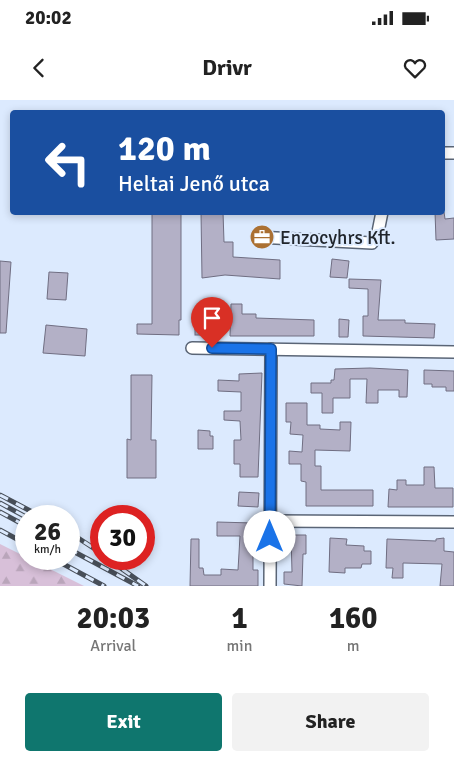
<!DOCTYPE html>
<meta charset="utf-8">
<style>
body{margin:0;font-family:Signika,sans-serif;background:#f2f2f2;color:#222;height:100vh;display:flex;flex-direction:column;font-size:19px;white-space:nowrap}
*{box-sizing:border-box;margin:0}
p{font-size:16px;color:#767676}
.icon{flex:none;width:28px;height:28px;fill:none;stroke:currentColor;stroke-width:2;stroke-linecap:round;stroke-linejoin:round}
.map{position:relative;height:486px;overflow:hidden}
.panel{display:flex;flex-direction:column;background:#fff;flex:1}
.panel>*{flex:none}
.top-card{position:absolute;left:10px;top:10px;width:435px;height:105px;border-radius:5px;box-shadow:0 2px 8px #0003;background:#1a4fa0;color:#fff;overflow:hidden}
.speed{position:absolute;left:15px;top:405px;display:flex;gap:10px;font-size:25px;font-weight:700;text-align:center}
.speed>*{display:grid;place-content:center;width:65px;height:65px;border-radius:50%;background:#fff;box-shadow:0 2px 8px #0003;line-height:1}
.speed small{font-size:12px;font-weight:400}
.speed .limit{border:8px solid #d22;background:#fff;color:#111}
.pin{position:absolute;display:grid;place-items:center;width:42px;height:42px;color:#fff;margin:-51px -21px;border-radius:50% 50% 50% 0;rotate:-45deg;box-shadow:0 0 5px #0007}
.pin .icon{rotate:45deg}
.me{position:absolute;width:55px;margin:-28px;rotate:0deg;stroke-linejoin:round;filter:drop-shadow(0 0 4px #0008)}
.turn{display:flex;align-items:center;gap:18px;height:105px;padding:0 25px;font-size:22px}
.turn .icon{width:65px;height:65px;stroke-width:2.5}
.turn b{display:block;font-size:35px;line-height:42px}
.eta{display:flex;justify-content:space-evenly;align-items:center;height:85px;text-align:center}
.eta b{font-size:30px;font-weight:700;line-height:35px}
.action{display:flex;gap:10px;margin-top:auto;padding:10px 25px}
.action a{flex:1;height:58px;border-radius:5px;background:#0f766e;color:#fff;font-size:20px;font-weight:700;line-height:58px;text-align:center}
.action a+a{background:#f2f2f2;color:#222}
.status{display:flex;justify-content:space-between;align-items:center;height:35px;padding:0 25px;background:#fff;direction:ltr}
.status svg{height:14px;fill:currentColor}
header{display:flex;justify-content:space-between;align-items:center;height:65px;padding:0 25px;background:#fff;font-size:22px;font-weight:700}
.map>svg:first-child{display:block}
.forest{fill:url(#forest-firs)}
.building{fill:#b3b0c6;stroke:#706e82}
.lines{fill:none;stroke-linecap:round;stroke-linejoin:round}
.street-casing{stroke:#5a6576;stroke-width:14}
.street{stroke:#fff;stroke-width:11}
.rail-casing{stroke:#484f59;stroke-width:5}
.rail{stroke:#dceafe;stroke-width:3;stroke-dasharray:9;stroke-linecap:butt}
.route-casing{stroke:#114b97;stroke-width:12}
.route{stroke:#1a73e8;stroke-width:9}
.labels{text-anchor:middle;stroke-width:4;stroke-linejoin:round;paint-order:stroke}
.poi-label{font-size:19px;fill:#20252c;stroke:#dceafe;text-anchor:start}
</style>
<div class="status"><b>20:02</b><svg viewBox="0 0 49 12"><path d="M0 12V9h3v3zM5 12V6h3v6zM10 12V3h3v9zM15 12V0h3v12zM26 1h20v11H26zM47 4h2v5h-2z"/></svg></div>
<header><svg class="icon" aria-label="back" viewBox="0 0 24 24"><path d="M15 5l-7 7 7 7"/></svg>Drivr<svg class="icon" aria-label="heart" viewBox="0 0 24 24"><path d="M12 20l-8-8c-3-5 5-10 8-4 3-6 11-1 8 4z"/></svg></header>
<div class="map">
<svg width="454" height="486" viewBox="0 0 454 486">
<defs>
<pattern id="forest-firs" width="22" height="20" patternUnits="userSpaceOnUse" patternTransform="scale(1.25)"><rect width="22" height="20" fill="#d8c0d9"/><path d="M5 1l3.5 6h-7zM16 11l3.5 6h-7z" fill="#b9a5ba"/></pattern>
</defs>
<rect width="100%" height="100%" fill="#dceafe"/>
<polygon class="forest" points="0,444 84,486 0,486"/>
<g class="building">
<polygon points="152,112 181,112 181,220 179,220 179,235 137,234 137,224 152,224"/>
<polygon points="201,112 223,112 224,142 233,142 233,157 280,160 280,179 225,175 202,178"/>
<polygon points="435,112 444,112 445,119 454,118 454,139 436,140"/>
<polygon points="332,159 349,161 347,178 330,177"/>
<polygon points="0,161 11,162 6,233 0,233"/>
<polygon points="49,172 68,173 66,200 47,199"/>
<polygon points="349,179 381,180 378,220 405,220 405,223 435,224 434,238 363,236 363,216 368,216 368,189 349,188"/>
<polygon points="231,204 242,204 242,214 256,214 256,218 314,220 314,236 230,236"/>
<rect x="195" y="219" width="17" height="16"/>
<polygon points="339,219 349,220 348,237 339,237"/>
<polygon points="46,225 87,229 85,256 43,253"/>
<polygon points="370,268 408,270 407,297 399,297 399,290 378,290 378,303 366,303 367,279 350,279 350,298 333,298 333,313 322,313 322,293 311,293 311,283 331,283 331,280 334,280 335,269"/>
<polygon points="424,270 454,271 454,291 446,291 446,287 432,287 432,284 424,284"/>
<polygon points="262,273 258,377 240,377 240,364 234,364 234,340 241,340 240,321 224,320 224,311 241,311 241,292 218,291 218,280 239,281 239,274"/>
<polygon points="131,275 152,275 151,340 156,340 156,378 127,378 127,339 131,340"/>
<polygon points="286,303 307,303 307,325 320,325 320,329 340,330 340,322 351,322 350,351 315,350 315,366 321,366 321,390 373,390 373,406 306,406 306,382 301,381 301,364 289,364 289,351 302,352 303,335 290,334 291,322 286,322"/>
<polygon points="198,330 210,331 210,336 213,336 213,349 198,349"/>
<polygon points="424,367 434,367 435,388 453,388 453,407 388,407 389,389 397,390 397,380 406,380 406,385 424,385"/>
<polygon points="239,392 259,393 258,407 238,406"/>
<polygon points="217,422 253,423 253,470 258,470 258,486 190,486 191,439 199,439 199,468 203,468 204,475 221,475 221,469 238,470 240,436 217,436"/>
<polygon points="291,435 306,435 306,454 303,454 302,486 284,484 284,472 292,472"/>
<polygon points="330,438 347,439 346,445 364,446 364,451 371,451 371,464 362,464 361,468 345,468 345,473 329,472"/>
<polygon points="444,438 444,451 454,452 454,486 440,486 442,464 403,463 403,478 392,478 393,468 386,468 387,439 436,441 436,439"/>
</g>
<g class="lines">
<defs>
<g id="street">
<polyline points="442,53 454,53"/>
<polyline points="257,137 372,143 378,132 382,112"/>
<polyline points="192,248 454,252"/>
<polyline points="270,421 454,422"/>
<polyline points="270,486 271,249"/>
</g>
</defs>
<use href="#street" class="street-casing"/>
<use href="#street" class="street"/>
<defs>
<g id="rail">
<polyline points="0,395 40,416"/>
<polyline points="0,403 26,417"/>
<polyline points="0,412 26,426"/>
<polyline points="0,430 26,444"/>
<polyline points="69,432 101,453"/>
<polyline points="69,449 138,486"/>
<polyline points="54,459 104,486"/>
<polyline points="108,459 146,486"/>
</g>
</defs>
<use href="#rail" class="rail-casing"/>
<use href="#rail" class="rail"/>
</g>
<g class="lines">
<defs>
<polyline id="route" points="212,248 271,249 270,437"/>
</defs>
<use href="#route" class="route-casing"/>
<use href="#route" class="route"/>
</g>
<defs>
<symbol id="office-disc" viewBox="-11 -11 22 22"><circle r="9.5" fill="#ab7032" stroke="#dceafe"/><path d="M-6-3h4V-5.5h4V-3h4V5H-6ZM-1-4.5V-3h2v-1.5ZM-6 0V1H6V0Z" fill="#fff"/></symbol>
</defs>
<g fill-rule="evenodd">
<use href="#office-disc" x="248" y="123" width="28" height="28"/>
</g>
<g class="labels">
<g class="poi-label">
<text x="280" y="144">Enzocyhrs Kft.</text>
</g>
</g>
</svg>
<div class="speed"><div>26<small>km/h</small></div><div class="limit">30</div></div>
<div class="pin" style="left:212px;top:248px;background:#d93025"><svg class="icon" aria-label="arrive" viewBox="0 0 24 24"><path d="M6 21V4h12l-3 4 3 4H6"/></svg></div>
<svg class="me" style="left:270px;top:437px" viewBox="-20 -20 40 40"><circle r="19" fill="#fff"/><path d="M0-13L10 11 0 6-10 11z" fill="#1a73e8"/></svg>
<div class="top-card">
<div class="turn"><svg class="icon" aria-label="left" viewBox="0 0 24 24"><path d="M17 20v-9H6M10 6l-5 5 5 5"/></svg><div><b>120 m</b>Heltai Jenő utca</div></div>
</div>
</div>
<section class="panel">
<div class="eta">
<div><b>20:03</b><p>Arrival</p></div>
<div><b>1</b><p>min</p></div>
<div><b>160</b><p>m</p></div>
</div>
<div class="action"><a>Exit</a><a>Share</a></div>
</section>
